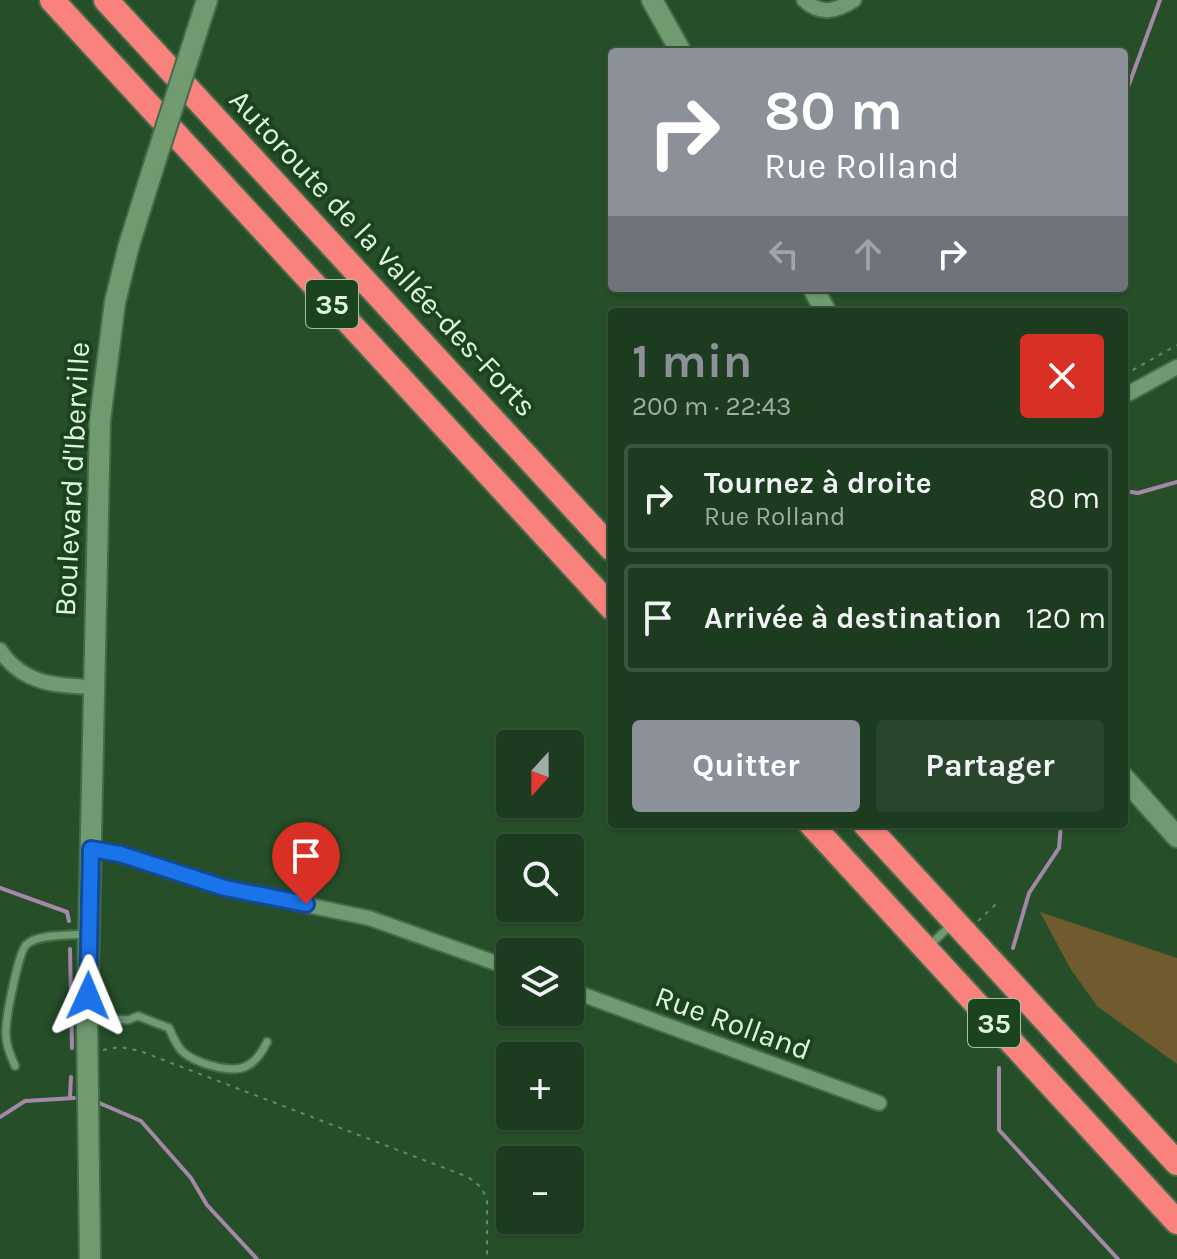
<!DOCTYPE html>
<html lang="fr">
<meta charset="utf-8">
<style>
body{margin:0;font-family:Karla,sans-serif;background:#29462c;color:#f1f3f6;height:100vh;display:flex;flex-direction:column;font-size:30px;white-space:nowrap}
*{box-sizing:border-box;margin:0}
p{font-size:26px;color:#a0ada4}
.icon{flex:none;width:44px;height:44px;fill:none;stroke:currentColor;stroke-width:2;stroke-linecap:round;stroke-linejoin:round}
.map{position:relative;flex:1;overflow:hidden}
.details{position:absolute;left:608px;top:308px;width:520px;height:520px;display:flex;flex-direction:column;background:#1c3b1f;border-radius:8px;box-shadow:0 2px 6px #0004,0 0 0 2px #3a553d}
.details>*{flex:none}
.banner{position:absolute;left:608px;top:48px;width:520px;height:244px;border-radius:8px;box-shadow:0 2px 6px #0004,0 0 0 2px #3a553d;background:#8c9099;color:#fff;overflow:hidden}
.needle{width:52px;rotate:201deg}
.tools{position:absolute;left:496px;top:730px;display:grid;gap:16px}
.tools a{display:grid;place-items:center;width:88px;height:88px;border-radius:8px;background:#1c3b1f;box-shadow:0 2px 6px #0004,0 0 0 2px #3a553d;font-size:40px}
.pin{position:absolute;display:grid;place-items:center;width:68px;height:68px;color:#fff;margin:-82px -34px;border-radius:50% 50% 50% 0;rotate:-45deg;box-shadow:0 0 8px #0007}
.pin .icon{rotate:45deg}
.me{position:absolute;width:88px;margin:-44px;rotate:1deg;stroke-linejoin:round;filter:drop-shadow(0 0 6px #0008)}
.turn{display:flex;align-items:center;gap:28px;height:168px;padding:0 24px;font-size:36px}
.turn .icon{width:104px;height:104px;stroke-width:2.5}
.turn b{display:block;font-size:56px;line-height:68px}
.lanes{display:flex;align-items:center;height:76px;padding:0 24px;background:#0003;justify-content:center;gap:40px;direction:ltr}
.lanes .off{opacity:.35}
.round{display:grid;place-items:center;flex:none;width:84px;height:84px;border-radius:8px;background:#29462c}
.headline{display:flex;align-items:center;justify-content:space-between;height:136px;padding:0 24px}
h1{font-size:48px;font-weight:700;line-height:60px;color:#8c9099}
.primary-button{display:flex;gap:16px;margin-top:auto;padding:16px 24px}
.primary-button a{flex:1;height:92px;border-radius:8px;background:#8c9099;color:#fff;font-size:32px;font-weight:700;line-height:92px;text-align:center}
.primary-button a+a{background:#29462c;color:#f1f3f6}
ul{padding:0;list-style:none}
li{display:flex;align-items:center;gap:24px;height:108px;margin:0 16px 12px;padding:0 8px;border:4px solid #3a553d;border-radius:8px}
li div{flex:1}
li b{display:block;font-size:30px}
li em{font-style:normal}
.map>svg:first-child{display:block}
.green{fill:#705b2e}
.lines{fill:none;stroke-linecap:round;stroke-linejoin:round}
.stream{stroke:#a587a7;stroke-width:4}
.lane-casing{stroke:#466b49;stroke-width:11}
.street-casing{stroke:#466b49;stroke-width:18}
.secondary-casing{stroke:#466b49;stroke-width:24}
.highway-casing{stroke:#466b49;stroke-width:28}
.path{stroke:#668968;stroke-width:2;stroke-dasharray:4 6;stroke-linecap:butt}
.lane{stroke:#709b71;stroke-width:7}
.street{stroke:#709b71;stroke-width:14}
.secondary{stroke:#709b71;stroke-width:20}
.highway{stroke:#f9837c;stroke-width:24}
.secondary-bridge-casing{stroke:#466b49;stroke-width:24;stroke-linecap:butt}
.secondary-bridge{stroke:#709b71;stroke-width:20}
.route-casing{stroke:#114b97;stroke-width:20}
.route{stroke:#1a73e8;stroke-width:14}
.labels{text-anchor:middle;stroke-width:8;stroke-linejoin:round;paint-order:stroke}
.shield{fill:#1b441e;stroke:#a5c1a5;stroke-width:2}
.shield-label{font-size:28px;font-weight:bold;fill:#e0f7df}
.street-label{font-size:30px;fill:#e0f7df;stroke:#1b441e}
</style>
<div class="map">
<svg width="1177" height="1259" viewBox="0 0 1177 1259">
<rect width="100%" height="100%" fill="#264f29"/>
<polygon class="green" points="1040,912 1177,958 1177,1064 1097,1006 1070,968"/>
<g class="lines">
<g class="stream">
<polyline points="1124,98 1160,0"/>
<polyline points="1124,491 1138,493 1177,482"/>
<polyline points="0,888 67,912 69,921"/>
<polyline points="1013,948 1029,893 1059,848 1061,824"/>
<polyline points="70,949 72,1048"/>
<polyline points="999,1068 999,1130 1118,1259"/>
<polyline points="70,1097 71,1077"/>
<polyline points="97,1102 141,1121 191,1178 207,1205 257,1259"/>
<polyline points="0,1117 25,1101 74,1098"/>
</g>
<defs>
<g id="lane">
<polyline points="930,945 953,923"/>
<path d="M90,1018L128,1020L138,1016L169,1028C172,1035 176,1044 181,1050C187,1057 196,1060 203,1063C233,1073 252,1074 267,1042"/>
<path d="M15,1066C10,1054 5,1043 6,1030C6,1017 18,954 26,945C36,934 72,935 87,934"/>
</g>
<g id="street">
<path d="M804,0C821,16 836,11 854,0"/>
<polyline points="1124,396 1177,367"/>
<path d="M0,650C22,684 56,686 93,687"/>
<polyline points="91,849 120,854 225,888 369,918 510,968"/>
<polyline points="570,990 879,1103"/>
</g>
<g id="secondary">
<polyline points="652,0 681,52"/>
<polyline points="197,31 207,0"/>
<polyline points="813,288 826,312"/>
<polyline points="1124,778 1177,837"/>
<polyline points="90,1259 87,1018 100,420 115,302 129,245 155,162"/>
</g>
<g id="highway">
<polyline points="52,0 612,608"/>
<polyline points="106,0 612,549"/>
<polyline points="811,824 1177,1222"/>
<polyline points="865,824 1177,1163"/>
</g>
</defs>
<use href="#lane" class="lane-casing"/>
<use href="#street" class="street-casing"/>
<use href="#secondary" class="secondary-casing"/>
<use href="#highway" class="highway-casing"/>
<g class="path">
<polyline points="1124,375 1177,345"/>
<polyline points="978,921 996,904"/>
<polyline points="103,1050 120,1047 140,1051 468,1177 482,1188 487,1201 487,1259"/>
</g>
<use href="#lane" class="lane"/>
<use href="#street" class="street"/>
<use href="#secondary" class="secondary"/>
<use href="#highway" class="highway"/>
<defs>
<polyline id="secondary-bridge" points="155,162 197,31"/>
</defs>
<use href="#secondary-bridge" class="secondary-bridge-casing"/>
<use href="#secondary-bridge" class="secondary-bridge"/>
</g>
<g class="lines">
<defs>
<polyline id="route" points="88,996 91,849 120,854 225,888 306,904"/>
</defs>
<use href="#route" class="route-casing"/>
<use href="#route" class="route"/>
</g>
<g class="labels">
<g class="shield">
<rect x="306" y="280" width="52" height="48" rx="6"/>
<rect x="968" y="999" width="52" height="48" rx="6"/>
</g>
<g class="shield-label">
<text x="332" y="314">35</text>
<text x="994" y="1033">35</text>
</g>
<g class="street-label">
<text transform="translate(383 253) rotate(47)" y="10">Autoroute de la Vallée-des-Forts</text>
<text transform="translate(72 479) rotate(-87)" y="10">Boulevard d'Iberville</text>
<text transform="translate(733 1023) rotate(20)" y="10">Rue Rolland</text>
</g>
</g>
</svg>
<div class="tools">
<a><svg class="needle" viewBox="-14 -14 28 28"><path d="M0-13l5 13h-10z" fill="#e53935"/><path d="M0 13l5-13h-10z" fill="#a0ada4"/></svg></a>
<a><svg class="icon" aria-label="search" viewBox="0 0 24 24"><circle cx="10" cy="10" r="6"/><path d="M15 15l6 6"/></svg></a>
<a><svg class="icon" aria-label="layers" viewBox="0 0 24 24"><path d="M12 4l9 5-9 5-9-5zM3 14l9 5 9-5"/></svg></a>
<a>+</a>
<a>−</a>
</div>
<div class="pin" style="left:306px;top:904px;background:#d93025"><svg class="icon" aria-label="arrive" viewBox="0 0 24 24"><path d="M6 21V4h12l-3 4 3 4H6"/></svg></div>
<svg class="me" style="left:88px;top:996px" viewBox="-20 -20 40 40"><path d="M0-17L14 15 0 8-14 15z" fill="#1a73e8" stroke="#fff" stroke-width="4"/></svg>
<div class="banner">
<div class="turn"><svg class="icon" aria-label="right" viewBox="0 0 24 24"><path d="M7 20v-9h11M14 6l5 5-5 5"/></svg><div><b>80 m</b>Rue Rolland</div></div>
<div class="lanes"><svg class="icon off" aria-label="left" viewBox="0 0 24 24"><path d="M17 20v-9H6M10 6l-5 5 5 5"/></svg><svg class="icon off" aria-label="ahead" viewBox="0 0 24 24"><path d="M12 20V5M6 11l6-6 6 6"/></svg><svg class="icon" aria-label="right" viewBox="0 0 24 24"><path d="M7 20v-9h11M14 6l5 5-5 5"/></svg></div>
</div>
<section class="details">
<div class="headline"><div><h1>1 min</h1><p>200 m · 22:43</p></div><a class="round" style="background:#d93025;color:#fff"><svg class="icon" aria-label="close" viewBox="0 0 24 24"><path d="M6 6l12 12M18 6L6 18"/></svg></a></div>
<ul>
<li><svg class="icon" aria-label="right" viewBox="0 0 24 24"><path d="M7 20v-9h11M14 6l5 5-5 5"/></svg><div><b>Tournez à droite</b><p>Rue Rolland</p></div><em>80 m</em></li>
<li><svg class="icon" aria-label="arrive" viewBox="0 0 24 24"><path d="M6 21V4h12l-3 4 3 4H6"/></svg><div><b>Arrivée à destination</b></div><em>120 m</em></li>
</ul>
<div class="primary-button"><a>Quitter</a><a>Partager</a></div>
</section>
</div>
